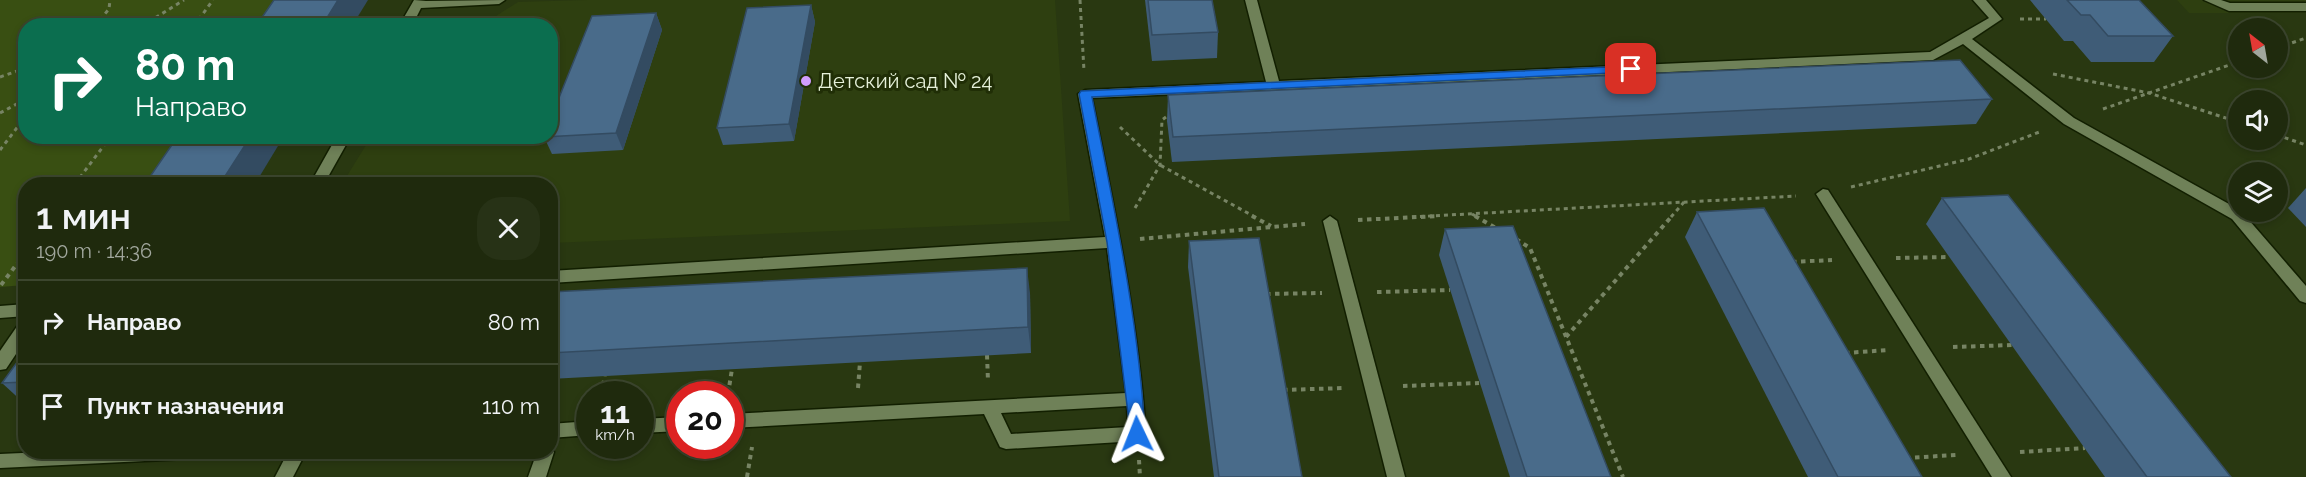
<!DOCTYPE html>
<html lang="ru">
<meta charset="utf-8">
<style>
body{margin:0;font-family:Raleway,sans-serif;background:#273216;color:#f1f3f6;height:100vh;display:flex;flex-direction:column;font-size:22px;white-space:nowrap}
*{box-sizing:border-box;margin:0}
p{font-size:20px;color:#a1a79d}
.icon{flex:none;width:33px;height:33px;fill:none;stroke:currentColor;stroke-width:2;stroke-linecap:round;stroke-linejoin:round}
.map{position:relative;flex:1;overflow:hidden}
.panel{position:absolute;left:18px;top:177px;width:540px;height:282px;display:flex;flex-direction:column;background:#1f2a0d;border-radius:24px;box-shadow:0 3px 9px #0003,0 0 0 2px #3c462e}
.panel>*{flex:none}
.hud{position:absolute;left:18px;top:18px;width:540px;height:126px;border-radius:24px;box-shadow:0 3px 9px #0003,0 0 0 2px #3c462e;background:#0b6e4f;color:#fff;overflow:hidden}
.needle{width:39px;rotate:329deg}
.controls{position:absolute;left:2228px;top:18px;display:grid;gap:12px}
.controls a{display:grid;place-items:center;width:60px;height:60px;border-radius:50%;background:#1f2a0d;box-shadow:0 3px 9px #0003,0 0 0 2px #3c462e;font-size:30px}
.speed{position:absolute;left:576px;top:381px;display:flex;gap:12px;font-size:30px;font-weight:700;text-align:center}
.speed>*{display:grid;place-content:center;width:78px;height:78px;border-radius:50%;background:#1f2a0d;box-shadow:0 3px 9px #0003,0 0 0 2px #3c462e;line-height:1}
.speed small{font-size:15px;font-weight:400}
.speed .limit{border:9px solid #d22;background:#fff;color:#111}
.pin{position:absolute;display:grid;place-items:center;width:51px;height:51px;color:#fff;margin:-26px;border-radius:12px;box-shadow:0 3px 9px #0006}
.me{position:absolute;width:66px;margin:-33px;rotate:358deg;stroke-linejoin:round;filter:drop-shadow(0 0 4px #0008)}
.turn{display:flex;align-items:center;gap:21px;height:126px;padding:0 18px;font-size:27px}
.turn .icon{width:78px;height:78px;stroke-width:2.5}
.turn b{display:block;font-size:42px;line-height:51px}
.round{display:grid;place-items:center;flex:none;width:63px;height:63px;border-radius:24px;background:#273216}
.overview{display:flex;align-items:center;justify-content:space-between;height:102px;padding:0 18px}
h1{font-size:36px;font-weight:600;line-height:45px}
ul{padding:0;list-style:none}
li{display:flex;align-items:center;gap:18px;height:84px;padding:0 18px;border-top:2px solid #3c462e}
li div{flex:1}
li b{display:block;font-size:22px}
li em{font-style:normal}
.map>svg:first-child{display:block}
.built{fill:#2e3f10}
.green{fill:#394f12}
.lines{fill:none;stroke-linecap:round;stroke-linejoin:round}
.service-casing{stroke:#121f00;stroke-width:3}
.path-far1{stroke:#778464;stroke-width:3;stroke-dasharray:4 4;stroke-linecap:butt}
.path{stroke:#778464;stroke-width:4;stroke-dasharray:4.5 4.5;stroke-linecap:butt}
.service{fill:#6f8158;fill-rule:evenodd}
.wall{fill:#3f5c77}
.shaded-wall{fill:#334b61}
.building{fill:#496b8a;stroke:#334b61;stroke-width:1.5}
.route{fill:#1a73e8;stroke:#114b97;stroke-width:1.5}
.poi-dot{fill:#d09dfe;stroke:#202e06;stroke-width:2}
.labels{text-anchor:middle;stroke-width:6;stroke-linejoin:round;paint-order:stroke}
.poi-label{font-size:20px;fill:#e6f1da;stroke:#202e06;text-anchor:start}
</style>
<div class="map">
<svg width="2306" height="477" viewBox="0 0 2306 477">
<rect width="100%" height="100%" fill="#293811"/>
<g class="built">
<polygon points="587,0 1055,0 1070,221 551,243 550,184 342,184 371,137 550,136 550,26 482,25 518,2"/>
<polygon points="2177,0 2306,0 2306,13 2189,13"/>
</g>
<polygon class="green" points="0,0 298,0 280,25 26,26 26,136 205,137 172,184 26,184 25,285 0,287"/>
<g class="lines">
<defs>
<g id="service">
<polygon points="414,0 426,1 505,0 499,4 421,8 412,26 399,26"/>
<path d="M1245,0H1257L1279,81L1930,52L1989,18L1973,0H1986L2002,19L1972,39L2074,118L2238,209V212H2242L2306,286V303L2300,301L2232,219L2064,124L1963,44L1933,60L1092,98C1115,210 1138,320 1146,434L1143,439L1137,441L1006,449L1000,447L984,414L730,428V414L1126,393L1107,248L550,283V271L1105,237L1078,94L1085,90L1266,82ZM1127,406L1128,427L1011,434L1001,413Z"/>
<polygon points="2204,0 2221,0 2230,3 2306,3 2306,11 2229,11"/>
<polygon points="337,136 351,136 324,184 310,184"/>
<polygon points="1823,189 1828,190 2011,477 1992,477 1816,194"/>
<polygon points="1330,216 1337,221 1405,477 1387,477 1323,221"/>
<polygon points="26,304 26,316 0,318 0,306"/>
<polygon points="26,320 26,339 6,369 0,370 0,351 20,322"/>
<polygon points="680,417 680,431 640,433 640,419"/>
<polygon points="590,421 590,435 550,438 550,424"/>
<polygon points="550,447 554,452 546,477 528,477 537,452 550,452"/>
<polygon points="44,452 195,452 192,457 186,459 0,468 0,454"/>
<polygon points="288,452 306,452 293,477 275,477"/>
</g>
</defs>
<use href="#service" class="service-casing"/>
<g class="path-far1">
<polyline points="1080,0 1084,71"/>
<polyline points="2020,19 2046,19"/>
<polyline points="95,26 109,9 110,0"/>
<polyline points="142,26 184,0"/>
<polyline points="194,26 213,0"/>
<polyline points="2277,48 2306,38"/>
<polyline points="2053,74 2149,93 2238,122"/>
<polyline points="0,77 26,68"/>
<polyline points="2103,109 2238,62"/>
<polyline points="0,113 26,99"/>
<polyline points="1120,127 1160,165 1255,217"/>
<polyline points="2277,135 2306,145"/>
<polyline points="0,150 26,116"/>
<polyline points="75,184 111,136"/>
<polyline points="1851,187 1969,159 2042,131"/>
<polyline points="1135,208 1160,165 1162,120 1166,117"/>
<polyline points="1472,214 1477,217"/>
<polyline points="1412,217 1796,196"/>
<polyline points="1671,217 1684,202"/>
</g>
<g class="path">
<polyline points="1252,216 1271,226"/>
<polyline points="1475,216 1496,228"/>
<polyline points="1358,220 1439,216"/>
<polyline points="1140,239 1305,224"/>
<polyline points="1516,239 1530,248 1623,477"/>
<polyline points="1896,258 1950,257"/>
<polyline points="1792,262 1832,260"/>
<polyline points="1,285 26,252"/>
<polyline points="1377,292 1450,290"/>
<polyline points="1266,294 1322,293"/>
<polyline points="1566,337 1672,216"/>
<polyline points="1953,347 2012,345"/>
<polyline points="1845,353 1889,350"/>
<polyline points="987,355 988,381"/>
<polyline points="1403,386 1479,383"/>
<polyline points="858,388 860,362"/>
<polyline points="1283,390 1344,388"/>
<polyline points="601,394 605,376"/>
<polyline points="728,394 732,369"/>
<polyline points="2020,452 2085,448"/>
<polyline points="1906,458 1956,455"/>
<polyline points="1139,460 1140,477"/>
<polyline points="747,477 752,447"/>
</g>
<use href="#service" class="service"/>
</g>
<g class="wall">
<polygon points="1145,0 1212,0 1218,32 1217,58 1152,61"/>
<polygon points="2030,0 2139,0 2173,36 2154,62 2091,62 2073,41 2064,41"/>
<polygon points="811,5 815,22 794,141 723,145 717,128"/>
<polygon points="656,13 662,30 623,150 552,154 544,137"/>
<polygon points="1168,95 1992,99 1976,124 1172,162 1167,121"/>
<polygon points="2306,188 2306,227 2288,208"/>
<polygon points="1942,198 2231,477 2105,477 1926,224"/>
<polygon points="1697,212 1922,477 1808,477 1685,237"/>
<polygon points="1445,229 1611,477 1510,477 1439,255"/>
<polygon points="1189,241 1302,477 1214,477 1188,267"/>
<polygon points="550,292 1030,293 1031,353 550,379"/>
<polygon points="26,350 26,405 2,383"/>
</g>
<g class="shaded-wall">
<polygon points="338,0 368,0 352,26 322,26"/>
<polygon points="811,5 815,22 794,141 789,124"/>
<polygon points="656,13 662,30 623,150 616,133"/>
<polygon points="251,136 284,136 255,184 220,184"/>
<polygon points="1027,268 1030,293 1031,353 1028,327"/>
</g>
<g class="building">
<polygon points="274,0 338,0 322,26 256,26"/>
<polygon points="1148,0 1212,0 1218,32 1152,35"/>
<polygon points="2067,0 2139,0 2173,36 2108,36 2090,15 2081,15"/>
<polygon points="811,5 789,124 717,128 747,8"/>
<polygon points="656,13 616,133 544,137 550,136 550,120 592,16"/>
<polygon points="1960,60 1992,99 1173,137 1168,95"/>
<polygon points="178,136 251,136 220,184 145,184"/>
<polygon points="2008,195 2231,477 2147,477 1942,198"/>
<polygon points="1764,208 1922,477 1838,477 1697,212"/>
<polygon points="1513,226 1611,477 1527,477 1445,229"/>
<polygon points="1259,238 1302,477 1219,477 1189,241"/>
<polygon points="1027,268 1028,327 550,353 550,292"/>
<polygon points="26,350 26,382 2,383"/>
</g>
<path class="route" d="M1631,66L1635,67V72L1092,97C1114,208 1139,321 1145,434L1137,440L1131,438L1107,242L1079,94L1081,91Z"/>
<circle class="poi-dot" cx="806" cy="81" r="6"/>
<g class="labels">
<g class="poi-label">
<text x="818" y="88">Детский сад № 24</text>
</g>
</g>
</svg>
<div class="controls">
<a><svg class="needle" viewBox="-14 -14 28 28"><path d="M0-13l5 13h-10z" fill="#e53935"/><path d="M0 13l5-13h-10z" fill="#a1a79d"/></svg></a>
<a><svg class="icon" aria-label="sound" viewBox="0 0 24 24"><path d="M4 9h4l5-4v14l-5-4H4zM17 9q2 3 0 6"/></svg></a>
<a><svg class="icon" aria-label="layers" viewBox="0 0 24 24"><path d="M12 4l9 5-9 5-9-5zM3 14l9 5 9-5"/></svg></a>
</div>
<div class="speed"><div>11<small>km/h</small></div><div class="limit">20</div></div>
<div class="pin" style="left:1631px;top:69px;background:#d93025"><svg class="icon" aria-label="arrive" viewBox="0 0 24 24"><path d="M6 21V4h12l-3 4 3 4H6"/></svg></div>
<svg class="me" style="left:1137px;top:434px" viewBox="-20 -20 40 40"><path d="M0-17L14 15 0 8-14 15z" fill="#1a73e8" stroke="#fff" stroke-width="4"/></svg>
<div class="hud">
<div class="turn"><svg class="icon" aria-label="right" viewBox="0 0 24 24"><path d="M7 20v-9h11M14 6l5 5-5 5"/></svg><div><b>80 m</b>Направо</div></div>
</div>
<section class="panel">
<div class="overview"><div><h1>1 мин</h1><p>190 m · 14:36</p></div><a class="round"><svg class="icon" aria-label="close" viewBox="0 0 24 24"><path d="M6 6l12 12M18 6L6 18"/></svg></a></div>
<ul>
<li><svg class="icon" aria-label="right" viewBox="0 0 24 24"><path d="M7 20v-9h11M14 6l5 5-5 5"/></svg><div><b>Направо</b></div><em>80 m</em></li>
<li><svg class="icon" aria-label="arrive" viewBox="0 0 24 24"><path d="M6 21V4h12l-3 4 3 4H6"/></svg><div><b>Пункт назначения</b></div><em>110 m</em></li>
</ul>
</section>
</div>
